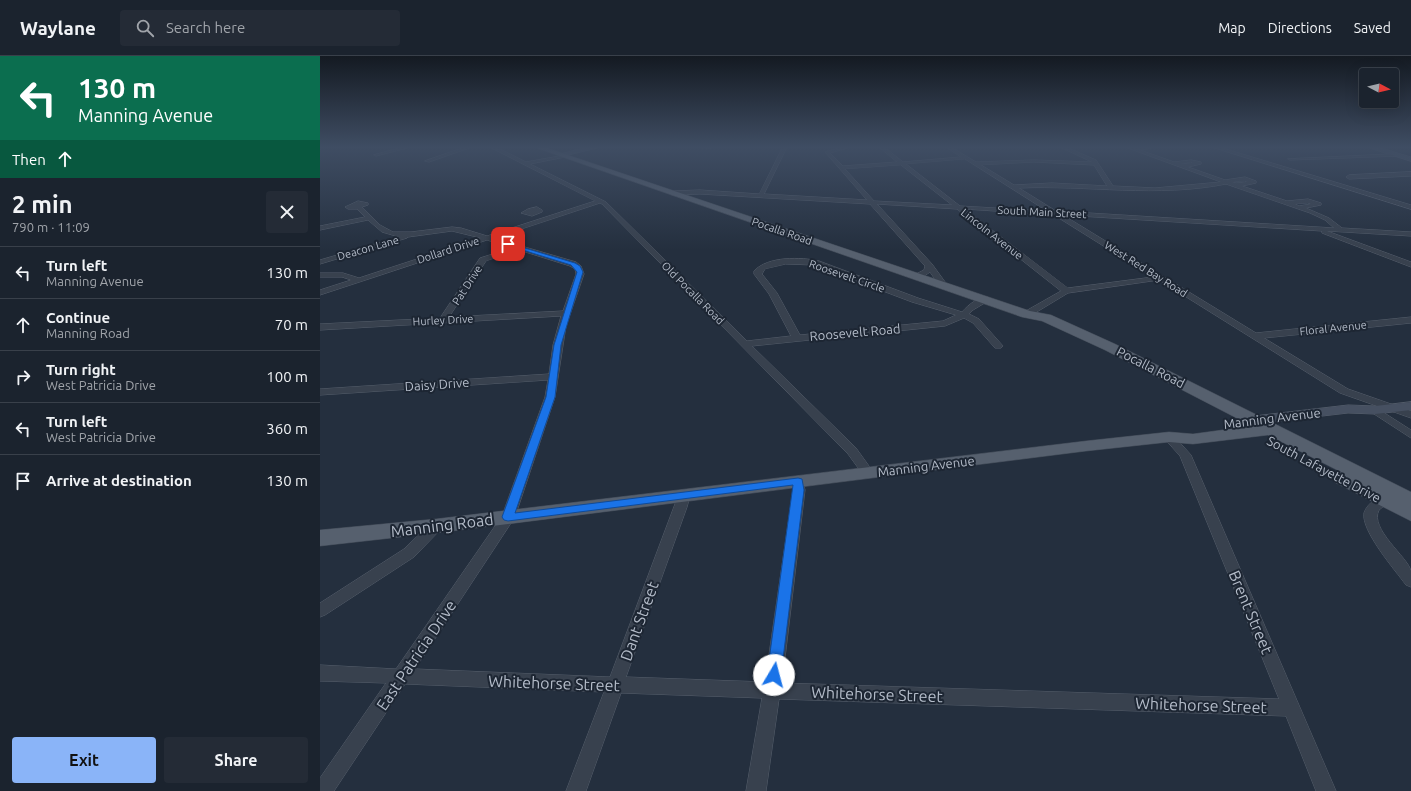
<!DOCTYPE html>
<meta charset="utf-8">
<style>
body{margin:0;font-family:Ubuntu,sans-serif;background:#242b36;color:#f1f3f6;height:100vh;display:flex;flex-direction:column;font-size:15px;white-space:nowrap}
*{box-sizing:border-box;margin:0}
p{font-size:13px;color:#a0a4aa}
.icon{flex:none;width:22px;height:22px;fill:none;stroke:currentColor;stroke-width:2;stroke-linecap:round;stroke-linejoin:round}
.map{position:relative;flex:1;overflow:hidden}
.side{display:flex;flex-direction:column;background:#1b232e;width:320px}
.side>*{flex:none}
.guide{background:#0b6e4f;color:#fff;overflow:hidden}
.needle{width:26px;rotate:97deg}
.tools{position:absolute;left:1039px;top:12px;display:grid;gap:8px}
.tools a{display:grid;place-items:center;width:40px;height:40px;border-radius:4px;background:#1b232e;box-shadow:0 4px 16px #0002,0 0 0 1px #39404a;font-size:20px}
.pin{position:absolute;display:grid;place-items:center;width:34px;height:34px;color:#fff;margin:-17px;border-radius:8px;box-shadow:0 2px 6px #0006}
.me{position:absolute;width:44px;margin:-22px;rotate:8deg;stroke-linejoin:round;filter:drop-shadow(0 0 3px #0008)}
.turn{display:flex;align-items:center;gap:14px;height:84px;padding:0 12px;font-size:18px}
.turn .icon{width:52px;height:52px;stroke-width:2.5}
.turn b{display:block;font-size:28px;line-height:34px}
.then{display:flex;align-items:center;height:38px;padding:0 12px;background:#0003;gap:8px;font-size:15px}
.round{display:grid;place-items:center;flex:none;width:42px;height:42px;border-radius:4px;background:#242b36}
.head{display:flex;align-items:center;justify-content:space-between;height:68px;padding:0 12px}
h1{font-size:24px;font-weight:600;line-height:30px}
.primary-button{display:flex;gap:8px;margin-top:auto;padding:8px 12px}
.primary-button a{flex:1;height:46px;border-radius:4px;background:#8ab4f8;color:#111;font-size:16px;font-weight:600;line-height:46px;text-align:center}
.primary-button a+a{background:#242b36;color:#f1f3f6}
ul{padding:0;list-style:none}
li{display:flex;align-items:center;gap:12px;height:52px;padding:0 12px;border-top:1px solid #39404a}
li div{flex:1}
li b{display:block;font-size:15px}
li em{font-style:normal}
header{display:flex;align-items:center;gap:24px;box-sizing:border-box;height:56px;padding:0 20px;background:#1b232e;border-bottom:1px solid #39404a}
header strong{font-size:19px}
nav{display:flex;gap:22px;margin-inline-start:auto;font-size:14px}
.search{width:280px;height:36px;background:#242b36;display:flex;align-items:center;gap:10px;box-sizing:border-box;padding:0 14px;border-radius:4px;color:#a0a4aa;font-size:15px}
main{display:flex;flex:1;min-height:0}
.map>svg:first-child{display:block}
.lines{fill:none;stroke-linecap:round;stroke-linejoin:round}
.street-casing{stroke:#565f6c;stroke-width:1}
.secondary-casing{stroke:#565f6c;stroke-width:1}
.primary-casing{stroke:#414a57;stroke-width:1}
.street{fill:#38414e;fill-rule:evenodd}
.secondary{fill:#465061;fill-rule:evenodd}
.primary{fill:#56606e;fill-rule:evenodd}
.route{fill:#1a73e8;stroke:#114b97}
.labels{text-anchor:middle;stroke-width:4;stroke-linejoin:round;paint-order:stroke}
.far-street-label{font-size:11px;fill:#b4bcc9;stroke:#1d2633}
.street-label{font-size:13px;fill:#b4bcc9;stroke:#1d2633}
.near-street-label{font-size:16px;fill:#b4bcc9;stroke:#1d2633}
</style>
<header>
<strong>Waylane</strong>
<div class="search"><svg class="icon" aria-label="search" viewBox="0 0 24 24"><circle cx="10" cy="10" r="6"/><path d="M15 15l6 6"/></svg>Search here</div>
<nav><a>Map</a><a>Directions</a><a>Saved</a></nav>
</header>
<main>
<section class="side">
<div class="guide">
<div class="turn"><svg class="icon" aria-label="left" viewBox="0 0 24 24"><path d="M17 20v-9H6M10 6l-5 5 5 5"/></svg><div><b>130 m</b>Manning Avenue</div></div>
<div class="then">Then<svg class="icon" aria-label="ahead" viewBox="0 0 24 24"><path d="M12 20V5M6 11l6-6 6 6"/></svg></div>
</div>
<div class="head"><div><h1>2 min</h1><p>790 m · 11:09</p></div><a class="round"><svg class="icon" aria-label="close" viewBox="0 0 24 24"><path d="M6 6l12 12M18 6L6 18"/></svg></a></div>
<ul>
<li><svg class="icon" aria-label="left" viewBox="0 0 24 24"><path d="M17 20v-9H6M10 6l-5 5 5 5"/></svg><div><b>Turn left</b><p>Manning Avenue</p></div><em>130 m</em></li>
<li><svg class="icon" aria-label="ahead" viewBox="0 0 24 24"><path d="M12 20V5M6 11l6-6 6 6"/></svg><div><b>Continue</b><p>Manning Road</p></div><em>70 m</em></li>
<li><svg class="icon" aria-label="right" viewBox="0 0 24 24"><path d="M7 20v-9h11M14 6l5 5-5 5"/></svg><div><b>Turn right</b><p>West Patricia Drive</p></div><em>100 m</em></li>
<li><svg class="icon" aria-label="left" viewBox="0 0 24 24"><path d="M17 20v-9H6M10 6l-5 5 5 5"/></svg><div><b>Turn left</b><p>West Patricia Drive</p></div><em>360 m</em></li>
<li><svg class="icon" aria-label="arrive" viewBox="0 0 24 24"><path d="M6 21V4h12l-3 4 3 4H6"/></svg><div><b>Arrive at destination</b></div><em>130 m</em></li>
</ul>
<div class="primary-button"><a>Exit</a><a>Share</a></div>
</section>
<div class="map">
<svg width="1091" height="735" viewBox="0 0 1091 735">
<rect width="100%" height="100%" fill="#242f3e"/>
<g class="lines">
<defs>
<g id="street">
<polygon points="83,91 91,91 56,100 54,99"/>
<polygon points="145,91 152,91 109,106 105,105"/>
<path d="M170,91H176L206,106L245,99V101L210,108L286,146L427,285L471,280L449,238L434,218V215C448,200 481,201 499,205L598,242L642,256C648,249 659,240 668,241V245L653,254L649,258L659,263L683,290L681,292H675L653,267L644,262L625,270L432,290L536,392L554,417L548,421L544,420L528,398L282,148L280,147L174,182L256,206L261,210L264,218L246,270L235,341L195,461L95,613L290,621L358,440L360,437H368L370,440L367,451L306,621L445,626L473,434L472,425L474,422H482L485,434L462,627L959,643L860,400L843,381L849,378L853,379L871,399L1016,735H996L966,660L459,643L446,735H426L442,642L301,637L266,735H246L284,636L85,628L14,735H0V722L66,627L0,625V609L76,613L182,460L225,341L228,324L0,339V333L229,318L233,289L241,260L0,274V268L120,262L160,202L192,192L167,184L0,239V234L31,224L22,221H0V217H23L39,222L161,182L132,175L88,181L87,182L0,208V204L79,181L62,176L48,164L0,174V170L45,161L37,153H28L25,151L38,145L48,147V149L42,151L60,169L73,176H91L132,171L141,172L167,180L275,145ZM199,194L250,210L255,213L256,218L243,255L129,261L166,205ZM466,208L494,209L592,246L636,259L623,265L480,279L457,237L442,218L445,213Z"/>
<polygon points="367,91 393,91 391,92"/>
<path d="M463,91H467L444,138L547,144L505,96L522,91H531L510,97L523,110L577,106L559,91H564L583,106L641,101L626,91H631L656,106L714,104L772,106L740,91H746L776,104L793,130L835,132L901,126L805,91H838L820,94L854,106L871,104L881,106V108L868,111L905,124L925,121L936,125V127L922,130L967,145L988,143L1001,147V149L986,152L1009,162L1022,172L1091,176V180L1007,175L1091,206V211L1002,177V175L743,159L936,277L1091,261V267L944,282L1028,333L1091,355V362L1020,337L839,224L748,237L710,260H704V256L741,235L637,153L557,148L612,208L628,230L624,232H621L610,216L600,223H594V219L604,214L605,210L550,148L380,138L352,139L349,137L352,135L380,134L439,138ZM645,103L727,155L640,150L586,108ZM714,106L774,109L787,130L732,127L694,129L661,109ZM871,106L872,107L860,108ZM581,109L632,149L554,145L525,113ZM925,125L927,126L916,127L912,126ZM906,128L990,157L1005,164L1014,172L736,155L699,132C768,129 837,142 906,128ZM988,147L991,148L979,150L975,148ZM645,153L734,159L833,221L748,232Z"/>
<polygon points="892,91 899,91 1091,149 1091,153"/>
<polygon points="1076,98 1078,100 970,104 968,103"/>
<polygon points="1091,116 1091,120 1029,123 1026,121 1029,119"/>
<polygon points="217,151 222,154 222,156 212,160 201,157 208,153"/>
<polygon points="1055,351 1091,374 1091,382 1051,356 1050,354 1051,352"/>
<path d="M1070,436L1074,437L1076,440L1059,454C1049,473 1088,501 1091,515C1091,520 1091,526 1091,531L1086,529C1075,514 1041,475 1044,457C1047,447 1061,438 1070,436Z"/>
<polygon points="116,465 121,467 123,470 121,473 94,501 5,559 0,561 0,547 84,493 111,467"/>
</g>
<g id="secondary">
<polygon points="268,91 281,91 240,101 237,99"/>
<polygon points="1047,91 1057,91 1091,101 1091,105"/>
<polygon points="1091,346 1091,354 1055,358 1028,357 934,368 929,367 927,364 929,361 934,360 1028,349 1055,350"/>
</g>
<polygon id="primary" points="214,91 224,91 710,255 731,259 795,288 1091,436 1091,465 1014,426 1012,422 1014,418 1021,416 948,379 873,388 849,386 766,395 116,477 0,490 0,474 116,463 766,385 849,376 873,378 932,370 785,294 722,265 702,261"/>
</defs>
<use href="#street" class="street-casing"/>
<use href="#secondary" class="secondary-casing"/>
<use href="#primary" class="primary-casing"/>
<use href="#street" class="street"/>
<use href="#secondary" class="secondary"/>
<use href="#primary" class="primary"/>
</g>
<linearGradient id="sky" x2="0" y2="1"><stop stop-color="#141a22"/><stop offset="0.47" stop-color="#3f4d63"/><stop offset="1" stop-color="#3f4d63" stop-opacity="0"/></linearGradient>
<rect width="1091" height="194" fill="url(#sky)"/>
<polygon class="route" points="188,187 255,207 260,210 263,216 241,289 235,341 195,457 478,422 482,423 484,434 461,619 459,624 454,626 449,624 447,619 473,429 188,465 184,464 182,461 226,341 234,289 257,216 251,209 186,189"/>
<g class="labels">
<g class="far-street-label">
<text transform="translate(722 156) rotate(3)" y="4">South Main Street</text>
<text transform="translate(462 175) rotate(19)" y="4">Pocalla Road</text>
<text transform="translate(672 178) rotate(38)" y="4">Lincoln Avenue</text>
<text transform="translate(48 192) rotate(-16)" y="4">Deacon Lane</text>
<text transform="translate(128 194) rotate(-18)" y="4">Dollard Drive</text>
<text transform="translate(826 213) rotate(32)" y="4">West Red Bay Road</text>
<text transform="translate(527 220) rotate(19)" y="4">Roosevelt Circle</text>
<text transform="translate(147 229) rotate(-57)" y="4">Pat Drive</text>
<text transform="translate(373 237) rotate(45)" y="4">Old Pocalla Road</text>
<text transform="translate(123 264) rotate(-3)" y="4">Hurley Drive</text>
<text transform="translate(1013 272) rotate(-6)" y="4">Floral Avenue</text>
</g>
<g class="street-label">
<text transform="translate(535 276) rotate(-5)" y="5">Roosevelt Road</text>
<text transform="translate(831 311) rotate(27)" y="5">Pocalla Road</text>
<text transform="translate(117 328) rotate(-4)" y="5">Daisy Drive</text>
<text transform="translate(952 362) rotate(-7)" y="5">Manning Avenue</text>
<text transform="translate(606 410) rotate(-7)" y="5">Manning Avenue</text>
<text transform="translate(1004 413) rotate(28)" y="5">South Lafayette Drive</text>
</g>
<g class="near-street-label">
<text transform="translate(122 469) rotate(-7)" y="6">Manning Road</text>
<text transform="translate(931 556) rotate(67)" y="6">Brent Street</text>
<text transform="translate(319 565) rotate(-70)" y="6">Dant Street</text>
<text transform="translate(96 599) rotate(-56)" y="6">East Patricia Drive</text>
<text transform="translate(234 627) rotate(2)" y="6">Whitehorse Street</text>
<text transform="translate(557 638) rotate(2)" y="6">Whitehorse Street</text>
<text transform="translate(881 649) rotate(2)" y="6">Whitehorse Street</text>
</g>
</g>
</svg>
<div class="tools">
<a><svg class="needle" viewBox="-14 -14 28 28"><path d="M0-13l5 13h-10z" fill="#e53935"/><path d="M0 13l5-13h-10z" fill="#a0a4aa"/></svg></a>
</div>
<div class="pin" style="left:188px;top:188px;background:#d93025"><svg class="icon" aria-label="arrive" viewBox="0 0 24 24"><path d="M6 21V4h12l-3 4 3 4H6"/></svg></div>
<svg class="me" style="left:454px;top:619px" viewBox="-20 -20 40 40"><circle r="19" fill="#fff"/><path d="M0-13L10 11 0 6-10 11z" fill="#1a73e8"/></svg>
</div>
</main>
